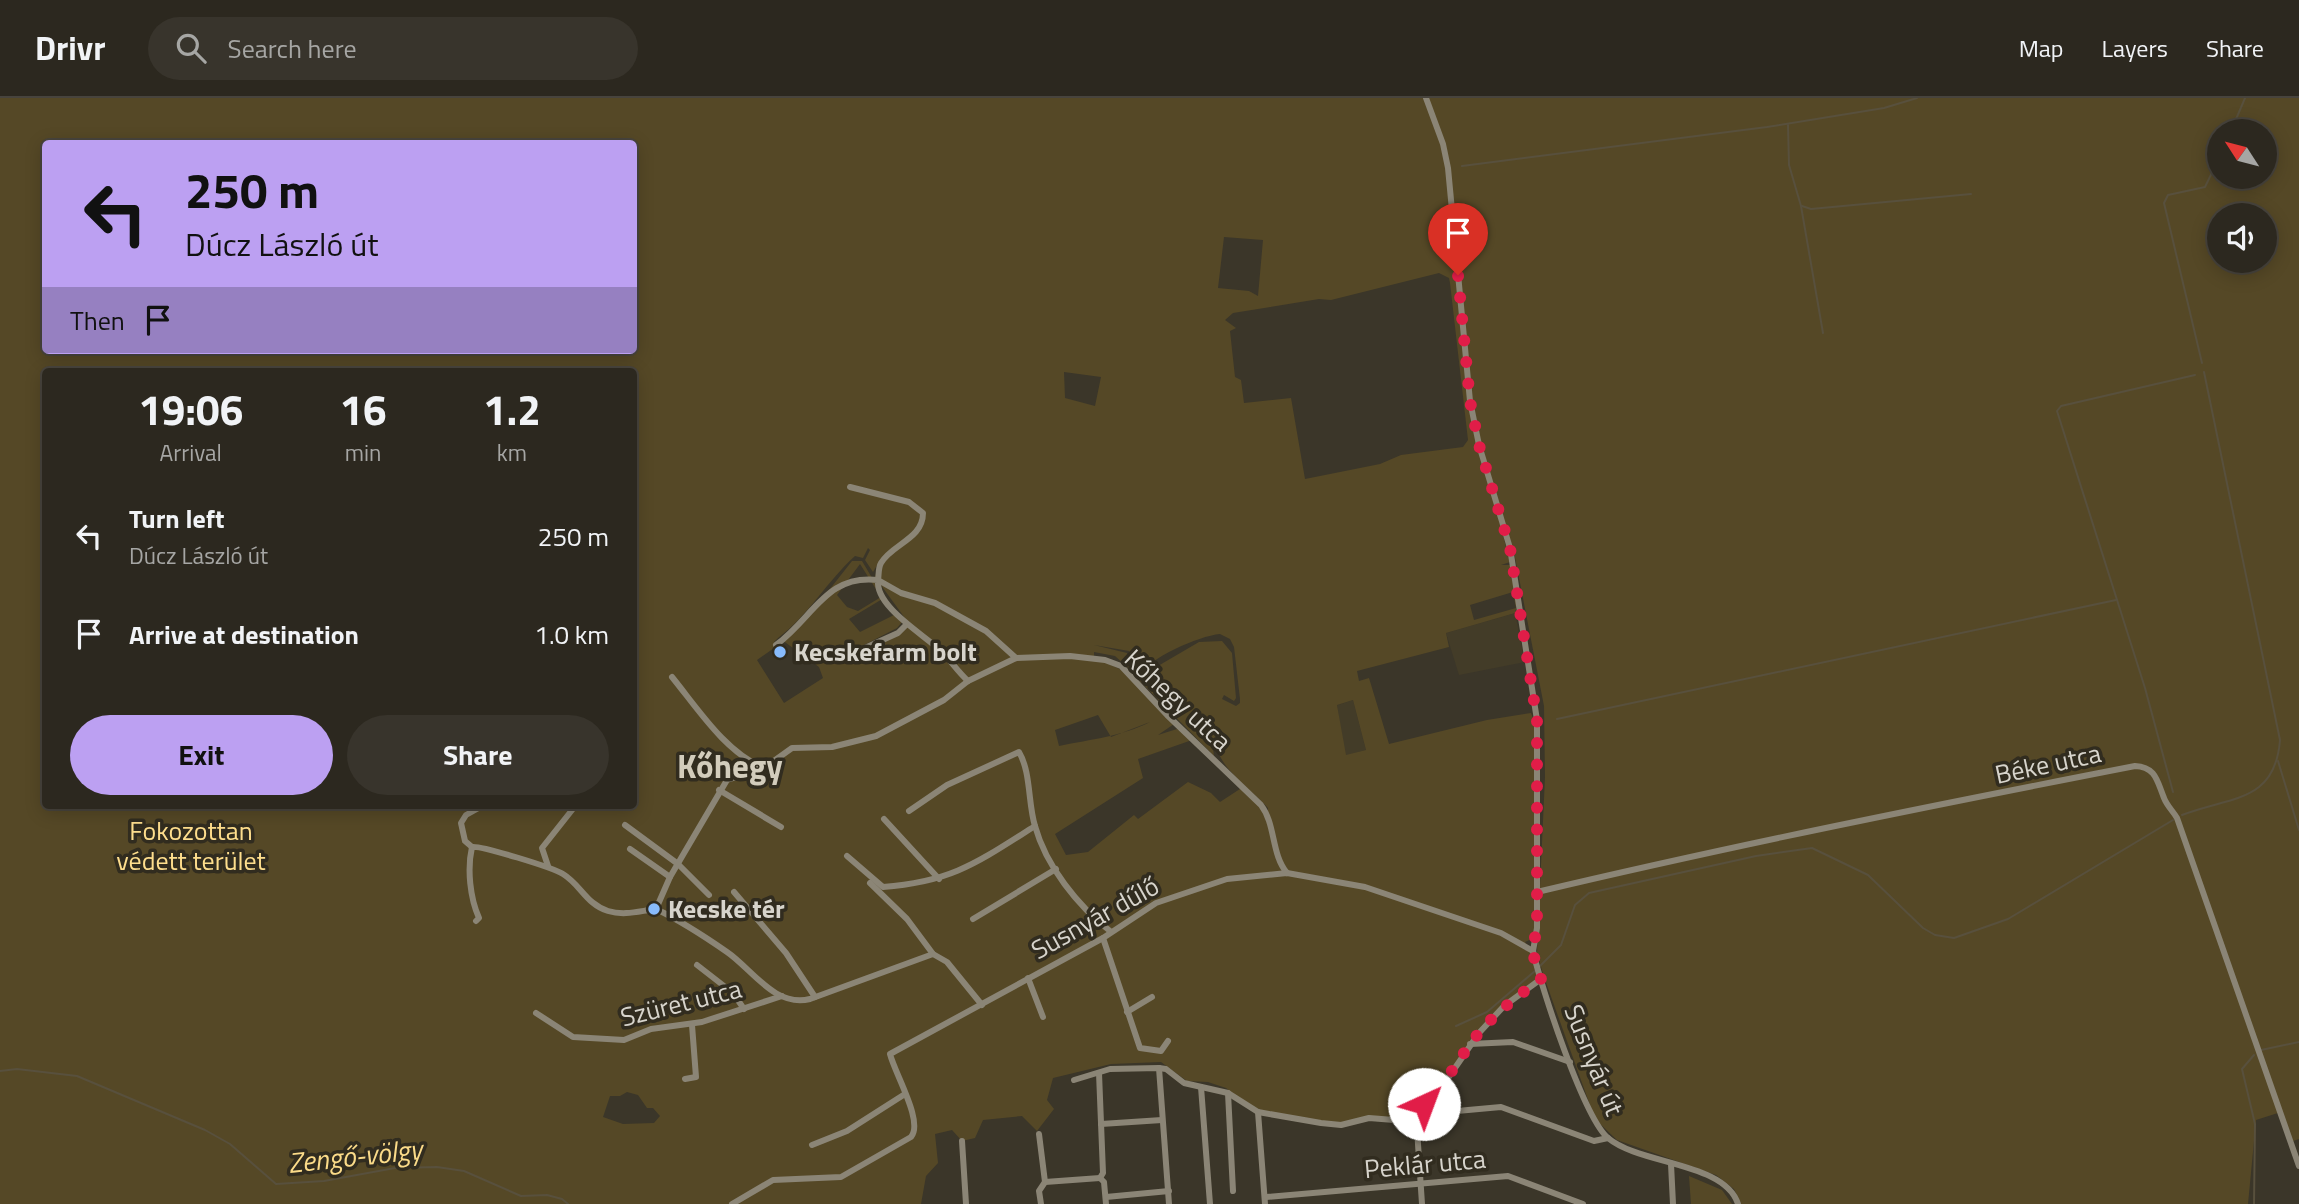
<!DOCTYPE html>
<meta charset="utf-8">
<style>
body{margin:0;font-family:"Titillium Web",sans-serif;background:#38342c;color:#f1f3f6;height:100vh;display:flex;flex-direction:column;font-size:26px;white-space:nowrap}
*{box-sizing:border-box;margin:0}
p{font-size:23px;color:#a6a6a4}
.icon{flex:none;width:38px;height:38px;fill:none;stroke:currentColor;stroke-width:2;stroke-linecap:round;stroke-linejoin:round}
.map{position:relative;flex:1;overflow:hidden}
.side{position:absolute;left:42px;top:270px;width:595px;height:441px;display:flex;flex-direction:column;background:#2c281f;border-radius:7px;box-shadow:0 4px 18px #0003,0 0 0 2px #48443d}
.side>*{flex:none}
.top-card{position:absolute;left:42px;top:42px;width:595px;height:214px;border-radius:7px;box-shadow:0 4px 18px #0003,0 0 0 2px #48443d;background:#bca0f2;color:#111;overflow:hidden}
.needle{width:46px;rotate:306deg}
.buttons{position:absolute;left:2207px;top:21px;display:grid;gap:14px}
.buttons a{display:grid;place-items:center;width:70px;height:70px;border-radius:50%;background:#2c281f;box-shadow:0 4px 18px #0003,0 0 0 2px #48443d;font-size:35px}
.pin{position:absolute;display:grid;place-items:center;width:60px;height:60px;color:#fff;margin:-72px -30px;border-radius:50% 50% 50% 0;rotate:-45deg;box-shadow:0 0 7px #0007}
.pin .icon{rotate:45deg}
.me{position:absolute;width:77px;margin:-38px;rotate:43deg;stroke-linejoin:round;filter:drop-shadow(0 0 5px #0008)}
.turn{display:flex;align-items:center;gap:24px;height:147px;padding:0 28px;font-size:32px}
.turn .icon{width:91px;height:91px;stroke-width:2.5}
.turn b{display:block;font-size:49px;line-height:60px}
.then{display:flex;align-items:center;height:66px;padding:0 28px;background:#0003;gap:14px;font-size:26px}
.eta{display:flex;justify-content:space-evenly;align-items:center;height:119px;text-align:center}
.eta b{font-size:42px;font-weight:700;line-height:49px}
.primary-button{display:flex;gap:14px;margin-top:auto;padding:14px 28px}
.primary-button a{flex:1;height:80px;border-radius:42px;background:#bca0f2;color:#111;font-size:28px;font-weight:700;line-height:80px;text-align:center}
.primary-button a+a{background:#38342c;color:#f1f3f6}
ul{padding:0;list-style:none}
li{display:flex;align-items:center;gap:21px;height:98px;padding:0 28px}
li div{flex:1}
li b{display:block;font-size:26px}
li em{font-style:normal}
header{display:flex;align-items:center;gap:42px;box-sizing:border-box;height:98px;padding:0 35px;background:#2c281f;border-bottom:2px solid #48443d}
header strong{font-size:33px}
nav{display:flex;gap:38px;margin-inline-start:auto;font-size:24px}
.search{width:490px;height:63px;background:#38342c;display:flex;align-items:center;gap:18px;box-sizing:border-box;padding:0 24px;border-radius:38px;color:#a6a6a4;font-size:26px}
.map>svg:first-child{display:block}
.built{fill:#433c28}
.green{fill:#554826;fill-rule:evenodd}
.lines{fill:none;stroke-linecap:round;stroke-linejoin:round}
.stream{stroke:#58503d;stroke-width:2}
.minor{stroke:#8b8576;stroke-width:6}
.route{stroke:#e11d48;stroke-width:12;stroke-dasharray:0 21.6}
.poi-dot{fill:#88bbfc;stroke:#312c1f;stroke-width:2.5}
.labels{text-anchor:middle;stroke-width:7;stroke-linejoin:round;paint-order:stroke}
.poi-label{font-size:26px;font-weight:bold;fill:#d7d4cc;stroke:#312c1f;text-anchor:start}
.street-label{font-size:26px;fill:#d7d4cc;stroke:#312c1f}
.park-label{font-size:26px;fill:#fede8d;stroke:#312c1f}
.water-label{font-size:28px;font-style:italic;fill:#fbdb89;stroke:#312c1f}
.district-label{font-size:33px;font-weight:bold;fill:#d2ccbc;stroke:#312c1f}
</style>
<header>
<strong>Drivr</strong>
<div class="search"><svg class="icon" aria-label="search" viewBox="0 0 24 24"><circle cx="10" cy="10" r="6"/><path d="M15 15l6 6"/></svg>Search here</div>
<nav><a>Map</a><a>Layers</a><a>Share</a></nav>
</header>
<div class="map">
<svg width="2299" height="1106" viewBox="0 0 2299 1106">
<rect width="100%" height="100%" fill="#3b3629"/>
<g class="built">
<polygon points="1515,515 1525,564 1459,577 1446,535"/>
<polygon points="1353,602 1366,652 1345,658 1337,607"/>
</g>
<g class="green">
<path d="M0,0H2299V1041L2293,1043L2281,1014L2256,1022L2248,1106H1741L1734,1091L1716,1077L1617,1042L1595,1021L1544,879L1537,855L1545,679L1544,608L1513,449L1497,414L1510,464L1501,467H1510L1517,508L1515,515L1446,535L1449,549L1357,573L1359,583L1369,580L1389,646L1487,622L1531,615L1534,623L1535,820L1534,840L1525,844L1536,857L1543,879L1504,908L1416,1016L1394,1022L1369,1020L1341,1027L1261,1012L1245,1005L1226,990L1208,984L1187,983L1161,964L1111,966L1053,980L1047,1002L1054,1011L1037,1033L1022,1018L983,1022L975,1040L962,1043L952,1032L935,1036L938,1065L926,1078L921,1106H0ZM2219,33H2264V79H2219ZM46,46H634V252H46ZM2219,117H2264V163H2219ZM1224,139L1263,142L1258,198L1249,193L1218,190ZM1439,175L1449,180L1450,185L1468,342L1463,349L1401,357L1380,366L1305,381L1291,300L1244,305L1241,282L1235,279L1230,233L1236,230L1225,222L1233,215L1319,201L1331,202ZM46,273H634V707H46ZM1064,274L1101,279L1095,308L1065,300ZM868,450L870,452L865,462L873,474L879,464L875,479L910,527L833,563L897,530L902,524L896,516L860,534L849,521L884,500L862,463H852L822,501L782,542L819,569L823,580L784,605L757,562L777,548L774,544L778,540C809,517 827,483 855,458L863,460ZM860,466L881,499L858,513L847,509L837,497ZM1513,494L1516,510L1474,522L1470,507ZM1220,536L1230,541L1234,549L1240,601V605L1236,608L1222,601L1224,597L1234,603L1236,600L1232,555L1222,543L1199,544L1146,575L1140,583L1214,658L1212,643L1218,642C1210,663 1254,694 1268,710V721L1260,707L1243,689L1220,704L1211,695L1188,684L1138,721L1134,717L1088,754L1066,757L1055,736L1143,680L1138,661L1192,642L1177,631L1158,637L1174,626L1126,574L1094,559V554L1115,558L1133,574L1127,555L1094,547L1129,553L1137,578C1150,560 1198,538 1220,536ZM1353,602L1366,652L1346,657L1337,607ZM1098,617L1111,639L1150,624C1120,639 1092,641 1059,648L1055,632ZM627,994L638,997L647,1010H653L660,1018L654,1025L623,1026L603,1019L610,998H620Z"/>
<polygon points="1689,1078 1722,1092 1732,1106 1691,1106"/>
</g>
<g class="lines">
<g class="stream">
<polyline points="1788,27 1789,67 1801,108 1823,235"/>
<polyline points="2231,33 2245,0"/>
<polyline points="1462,68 1767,29 1884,10 1917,0"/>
<polyline points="1802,108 1811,111 1971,96"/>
<polyline points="2202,265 2164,105 2168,97 2205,89 2219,60"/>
<polyline points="1557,621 2116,502"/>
<polyline points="2278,663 2299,732"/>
<polyline points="2173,694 2145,590 2057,313 2061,308 2195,277"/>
<path d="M2182,717C2231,698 2275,705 2280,642L2204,274"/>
<polyline points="1539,869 1561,847 1575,807 1589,795 1756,758 1812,750 1868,777 1923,830 1935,837 1954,840 2008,821 2173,722"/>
<polyline points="1456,928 1487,914 1535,873"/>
<polyline points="2261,952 2299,944"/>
<polyline points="0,973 17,971 77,978 205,1032 230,1046 276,1086 324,1083 395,1070 437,1069 464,1073 521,1098 547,1097 562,1101 568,1106"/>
<polyline points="2254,1106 2255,1026 2242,971 2254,957"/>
</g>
<g class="minor">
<polyline points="1426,0 1443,46 1448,70 1470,303 1479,347 1510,450 1537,622 1537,830 1533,853"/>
<path d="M850,389L909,404L923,415C923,441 892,446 881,465C878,470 879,477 878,482L901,495L935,505L986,533L1016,560"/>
<path d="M776,547C814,519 826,476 878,482C875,509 925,537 942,554C951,563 958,574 968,583"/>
<polyline points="836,563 898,535 906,527"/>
<path d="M672,579C698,611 726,655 764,670"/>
<polyline points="719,692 781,729"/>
<path d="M909,713L947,687L1019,654C1031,674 1028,706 1035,728C1046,768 1078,808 1110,833"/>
<polyline points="884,721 939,781"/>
<polyline points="625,727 678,766 709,797"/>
<polyline points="472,749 465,743 461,725 466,717 484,707"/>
<polyline points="630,751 670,779"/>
<path d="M847,758L883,789C952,784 978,764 1035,728"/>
<polyline points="548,768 542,750 576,707"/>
<polyline points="870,785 907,821 933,856"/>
<polyline points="734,794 786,855 815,899"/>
<path d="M1537,794C1735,747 1935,707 2135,668C2156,669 2157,683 2164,700C2167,708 2173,713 2177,720L2299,1068"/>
<path d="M656,811L670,779L727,682L764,670L792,650L832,649L876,638L944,602L968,583L1016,560L1070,558L1105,562L1121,568L1167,617L1261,707C1276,727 1271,756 1287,775"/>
<path d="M656,811C681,823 704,838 727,854C752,871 775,910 810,901L933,856L947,864L982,907"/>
<polyline points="973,821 1056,771"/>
<path d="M476,823L479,820C470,800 467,771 472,749C480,747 554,770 563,776C581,787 586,806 608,813C625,818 639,813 656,811"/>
<polyline points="1103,840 1140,950 1161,953 1168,943"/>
<path d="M1533,853C1541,889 1584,1020 1608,1040C1640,1067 1725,1064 1738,1106"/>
<polyline points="697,867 733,895 744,911"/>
<polyline points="1028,880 1043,919"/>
<polyline points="1127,914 1152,899"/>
<polyline points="536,915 573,939 624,942 651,931 702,924 782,898"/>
<polyline points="1470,946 1513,944 1570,964"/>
<polyline points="1159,970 1169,1106"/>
<polyline points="1099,975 1103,1075 1100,1080"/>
<polyline points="685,981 696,979 692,927"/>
<polyline points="1074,982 1110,971 1159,970 1166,971 1184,985 1228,995 1258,1014 1321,1025 1341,1027 1369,1020 1394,1022 1413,1017 1501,1009 1594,1043 1608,1040"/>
<polyline points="1201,989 1210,1106"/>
<polyline points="1228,995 1233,1093"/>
<polyline points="1258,1014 1265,1106"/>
<polyline points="1416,1016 1446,983 1479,935 1504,908 1541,881"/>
<polyline points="1416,1016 1422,1106"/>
<polyline points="1101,1026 1162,1022"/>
<polyline points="1039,1036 1045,1084 1039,1093 1041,1106"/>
<polyline points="962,1043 966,1106"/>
<polyline points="812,1047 847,1033 905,996"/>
<polyline points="1671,1066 1673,1106"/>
<polyline points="1100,1080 1104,1084 1106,1106"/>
<polyline points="1045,1084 1100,1080"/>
<polyline points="1106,1099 1169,1093"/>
<polyline points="1266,1099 1508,1078 1583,1106"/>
<path d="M732,1106L773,1082L841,1079L911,1039C924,1024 895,976 890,956L1103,840L1156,805L1227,781L1287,775L1365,789L1501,835L1533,853"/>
</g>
</g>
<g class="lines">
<path class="route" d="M1424,1006C1447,986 1459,959 1478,936C1496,914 1518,898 1541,881L1532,853L1537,830V622L1510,450L1479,347L1470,303L1458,177"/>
</g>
<g class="poi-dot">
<circle cx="780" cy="554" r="7"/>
<circle cx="654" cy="811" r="7"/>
</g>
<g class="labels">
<g class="poi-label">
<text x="794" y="563">Kecskefarm bolt</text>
<text x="668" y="820">Kecske tér</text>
</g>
<g class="street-label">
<text transform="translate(1178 602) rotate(43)" y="9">Kőhegy utca</text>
<text transform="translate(2048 666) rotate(-12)" y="9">Béke utca</text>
<text transform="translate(1095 820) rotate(-29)" y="9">Susnyár dűlő</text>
<text transform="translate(681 905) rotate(-14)" y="9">Szüret utca</text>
<text transform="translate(1594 962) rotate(68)" y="9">Susnyár út</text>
<text transform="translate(1425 1066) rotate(-5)" y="9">Peklár utca</text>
</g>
<g class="park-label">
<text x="191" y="742">Fokozottan<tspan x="191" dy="30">védett terület</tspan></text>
</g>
<g class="water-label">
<text transform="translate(355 1058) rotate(-6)" y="10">Zengő-völgy</text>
</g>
<g class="district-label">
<text x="730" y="680">Kőhegy</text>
</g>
</g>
</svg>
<div class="buttons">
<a><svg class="needle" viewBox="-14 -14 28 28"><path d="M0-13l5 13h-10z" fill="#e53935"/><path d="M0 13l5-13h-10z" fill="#a6a6a4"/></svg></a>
<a><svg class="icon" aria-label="sound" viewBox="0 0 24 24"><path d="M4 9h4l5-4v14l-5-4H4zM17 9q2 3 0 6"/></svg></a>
</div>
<div class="pin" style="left:1458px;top:177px;background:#d93025"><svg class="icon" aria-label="arrive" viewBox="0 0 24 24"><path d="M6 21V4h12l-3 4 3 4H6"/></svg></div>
<svg class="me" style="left:1424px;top:1006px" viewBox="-20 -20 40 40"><circle r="19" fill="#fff"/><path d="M0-13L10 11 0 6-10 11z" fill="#e11d48"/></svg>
<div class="top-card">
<div class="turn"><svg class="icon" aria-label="left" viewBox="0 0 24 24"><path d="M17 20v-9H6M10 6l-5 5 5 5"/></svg><div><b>250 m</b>Dúcz László út</div></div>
<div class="then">Then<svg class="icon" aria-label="arrive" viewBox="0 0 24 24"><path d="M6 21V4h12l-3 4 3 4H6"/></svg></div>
</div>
<section class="side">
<div class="eta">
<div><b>19:06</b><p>Arrival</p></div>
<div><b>16</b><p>min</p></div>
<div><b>1.2</b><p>km</p></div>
</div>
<ul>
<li><svg class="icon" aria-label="left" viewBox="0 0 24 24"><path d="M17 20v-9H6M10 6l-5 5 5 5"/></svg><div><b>Turn left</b><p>Dúcz László út</p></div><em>250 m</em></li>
<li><svg class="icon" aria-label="arrive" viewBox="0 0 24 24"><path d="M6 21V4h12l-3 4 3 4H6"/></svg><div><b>Arrive at destination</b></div><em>1.0 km</em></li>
</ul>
<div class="primary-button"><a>Exit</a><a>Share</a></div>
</section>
</div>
